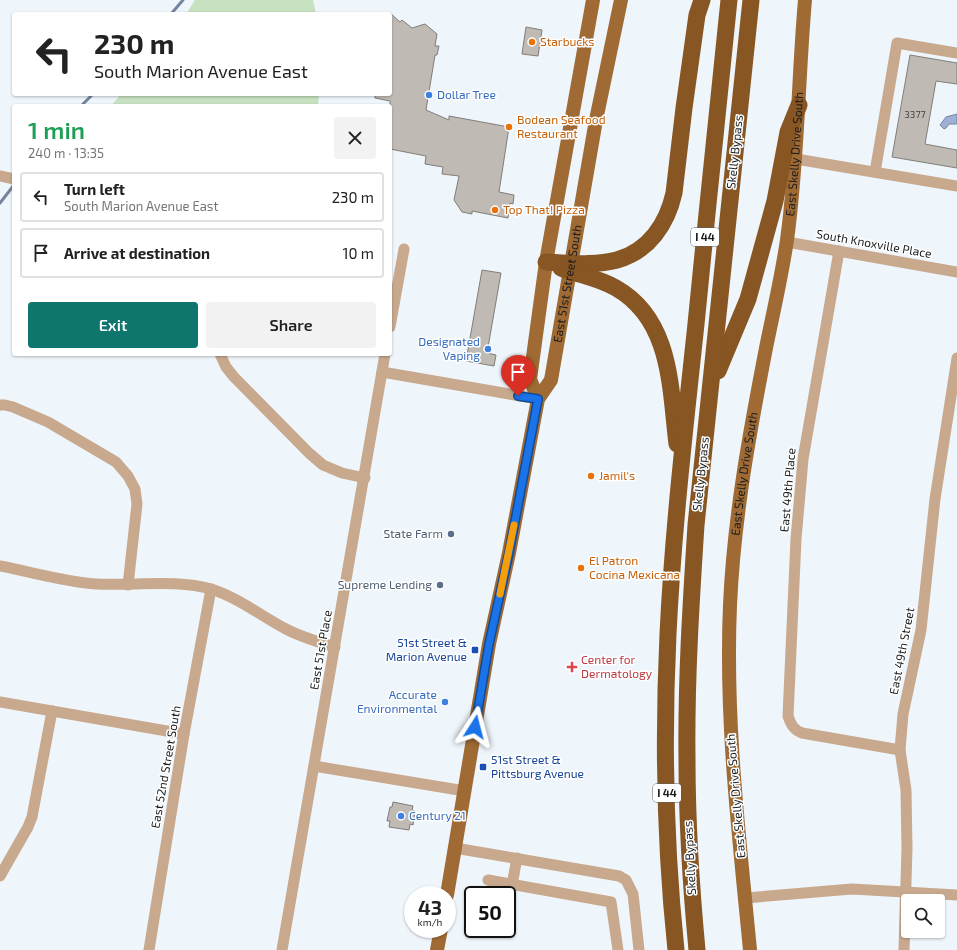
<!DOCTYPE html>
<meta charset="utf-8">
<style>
body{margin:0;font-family:"Exo 2",sans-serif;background:#f2f2f2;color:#222;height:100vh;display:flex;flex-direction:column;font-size:15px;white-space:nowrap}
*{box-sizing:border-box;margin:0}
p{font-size:13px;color:#767676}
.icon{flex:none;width:22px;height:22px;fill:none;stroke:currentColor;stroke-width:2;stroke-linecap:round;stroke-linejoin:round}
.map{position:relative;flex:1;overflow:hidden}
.panel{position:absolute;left:12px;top:104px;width:380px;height:252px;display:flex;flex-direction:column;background:#fff;border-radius:4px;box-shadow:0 1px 3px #0004}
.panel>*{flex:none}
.guide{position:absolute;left:12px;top:12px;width:380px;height:84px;border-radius:4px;box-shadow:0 1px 3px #0004;background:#fff;color:#222;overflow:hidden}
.fabs{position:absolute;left:901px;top:894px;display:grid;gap:8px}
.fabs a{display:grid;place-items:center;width:44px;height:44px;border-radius:4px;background:#fff;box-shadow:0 1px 3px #0004;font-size:20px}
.speed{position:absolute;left:404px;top:886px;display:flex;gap:8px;font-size:20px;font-weight:700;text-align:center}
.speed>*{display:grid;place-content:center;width:52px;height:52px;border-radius:50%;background:#fff;box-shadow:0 1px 3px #0004;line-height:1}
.speed small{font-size:10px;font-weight:400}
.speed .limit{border:2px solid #111;border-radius:6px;background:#fff;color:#111}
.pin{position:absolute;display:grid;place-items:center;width:34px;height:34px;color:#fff;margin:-41px -17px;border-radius:50% 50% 50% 0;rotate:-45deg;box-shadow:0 0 4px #0007}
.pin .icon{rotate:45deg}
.me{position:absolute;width:44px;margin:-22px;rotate:9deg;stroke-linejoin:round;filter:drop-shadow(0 0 3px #0008)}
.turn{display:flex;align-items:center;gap:14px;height:84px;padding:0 16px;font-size:18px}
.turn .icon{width:52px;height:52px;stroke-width:2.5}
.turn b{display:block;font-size:28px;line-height:34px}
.round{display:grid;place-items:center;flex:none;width:42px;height:42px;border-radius:4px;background:#f2f2f2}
.overview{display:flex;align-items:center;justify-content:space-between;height:68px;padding:0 16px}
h1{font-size:24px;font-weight:600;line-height:30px;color:#1e9e55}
.action{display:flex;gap:8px;margin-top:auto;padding:8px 16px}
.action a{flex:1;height:46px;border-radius:4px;background:#0f766e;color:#fff;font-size:16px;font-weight:600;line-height:46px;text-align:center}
.action a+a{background:#f2f2f2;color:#222}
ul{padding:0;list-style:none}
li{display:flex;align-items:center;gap:12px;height:50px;margin:0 8px 6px;padding:0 8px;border:2px solid #e0e0e0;border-radius:4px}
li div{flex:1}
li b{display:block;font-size:15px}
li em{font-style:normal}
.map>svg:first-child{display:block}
.green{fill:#c8e1c0}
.water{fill:#9eb0d4;stroke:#76849d}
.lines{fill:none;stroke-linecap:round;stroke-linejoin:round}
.stream{stroke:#76849d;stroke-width:3}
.building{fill:#bfbab4;stroke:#827d78}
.minor{stroke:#c8a98e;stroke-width:11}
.major{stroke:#9f6a33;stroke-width:14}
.highway{stroke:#875622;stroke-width:17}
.route-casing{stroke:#114b97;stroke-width:10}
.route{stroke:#1a73e8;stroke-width:7}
.slow{stroke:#f59e0b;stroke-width:7}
.food-dot{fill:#e8710a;stroke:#fff;stroke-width:1.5}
.shop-dot{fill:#3f7fe0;stroke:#fff;stroke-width:1.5}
.service-dot{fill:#5c6f8a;stroke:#fff;stroke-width:1.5}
.transit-dot{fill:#1a4fb4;stroke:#fff;stroke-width:1.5}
.health-dot{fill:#e0444e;stroke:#fff;stroke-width:1.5}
.labels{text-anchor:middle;stroke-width:3;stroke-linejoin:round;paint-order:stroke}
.number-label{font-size:10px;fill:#434444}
.shield{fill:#fff;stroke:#5f6062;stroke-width:1}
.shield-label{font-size:11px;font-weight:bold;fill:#1a1c1e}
.food-label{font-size:12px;fill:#c56008;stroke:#fff;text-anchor:start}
.shop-label{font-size:12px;fill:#366cbe;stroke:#fff;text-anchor:start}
.street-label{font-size:12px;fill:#1a1c1e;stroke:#fff}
.service-label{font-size:12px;fill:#4e5e75;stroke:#fff;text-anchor:end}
.transit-label{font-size:12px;fill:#164399;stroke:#fff;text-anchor:end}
.health-label{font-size:12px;fill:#be3a42;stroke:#fff;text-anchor:start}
</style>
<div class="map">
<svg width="957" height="950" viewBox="0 0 957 950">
<rect width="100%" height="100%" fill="#eef5fb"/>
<g class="green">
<polygon points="195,0 313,0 316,14 186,14"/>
<polygon points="121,94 319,94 318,106 111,106"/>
</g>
<polygon class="water" points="957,114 957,124 949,124 946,128 944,129 940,125 946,117"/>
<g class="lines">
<g class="stream">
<polyline points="171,14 183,0"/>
<polyline points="81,106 93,94"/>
<polyline points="0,203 14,185"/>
</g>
</g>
<g class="building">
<polygon points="390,13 400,22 402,20 412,28 425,24 437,34 435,46 439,46 437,55 435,55 426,110 449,120 449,116 509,127 499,192 514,195 513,204 510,203 508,218 472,211 472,214 462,212 454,200 459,176 442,174 443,167 425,164 426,156 390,149 390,101 375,98 375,94 390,94"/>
<polygon points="526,27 542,30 538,56 522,54"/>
<polygon points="910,55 957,63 957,84 936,81 925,144 957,150 957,168 892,157"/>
<polygon points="482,270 501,273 487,353 496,355 494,366 466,361"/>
<polygon points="393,802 413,806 412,810 415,811 413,825 410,824 409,830 389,827 390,821 387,821 390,807 392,807"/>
</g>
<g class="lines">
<g class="minor">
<polyline points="796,159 957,186"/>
<polyline points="875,172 897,43 957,53"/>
<polyline points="0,176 14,179"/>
<polyline points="787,242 957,272"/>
<path d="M839,251L803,459L796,539L788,716C791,725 794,730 802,733L900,750"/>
<polyline points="390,327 404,249"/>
<polyline points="220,354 226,367 234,377 309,453 323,465 342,473 365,478"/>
<polyline points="382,372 538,399"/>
<polyline points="0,405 5,405 13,407 48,422 116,462 128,476 135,489 137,504 128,585"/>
<path d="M0,566C31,572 65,582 96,584C132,586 177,579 211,589C239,598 261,616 286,629C301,637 318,642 335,647"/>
<polyline points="0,702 184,734"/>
<polyline points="314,766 465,791"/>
<polyline points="455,848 619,876 626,880 633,894 639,950"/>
<polyline points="0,876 28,827 32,817 52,711"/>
<polyline points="488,880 611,902 618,950"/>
<polyline points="512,885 517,858"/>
<polyline points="745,898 852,889 957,895"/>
<polyline points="149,950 184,734 211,589"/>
<polyline points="282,950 385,354"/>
<polyline points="904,950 907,848 906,790 900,750 903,714 921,630 935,499 957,358"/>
</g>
<g class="major">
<polyline points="538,399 530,379 546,262 593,0"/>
<path id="s1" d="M447,895L489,644L509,553L538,399L551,380L596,120L621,0"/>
<polyline points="437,950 441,929"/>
<path id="s2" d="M750,950C739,835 725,720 730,605C734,516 750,430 767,343C774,309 782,274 787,240C798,160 798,80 805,0"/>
</g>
<g class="highway">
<path d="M546,262C569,263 595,266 617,260C649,251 667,224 674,193L684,108L697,15L702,0"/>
<path d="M561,268C579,275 599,278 616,288C672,320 670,388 677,444"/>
<polyline points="718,371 748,299 775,201 788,132 799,105"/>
<path d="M676,950C665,846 663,739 668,634C673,530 685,427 696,324C707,216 717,108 729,0"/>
<path d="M697,950C691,886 687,823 687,759C686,681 691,603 696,525L751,0"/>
</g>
</g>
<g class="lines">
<defs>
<polyline id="route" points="475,727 489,644 509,553 538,399 518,396"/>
</defs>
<use href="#route" class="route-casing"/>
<use href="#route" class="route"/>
<polyline class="slow" points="500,594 514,525"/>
</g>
<g class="food-dot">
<circle cx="532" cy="42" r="4"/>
<circle cx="509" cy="127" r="4"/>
<circle cx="495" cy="210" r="4"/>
<circle cx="591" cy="476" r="4"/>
<circle cx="581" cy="568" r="4"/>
</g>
<g class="shop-dot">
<circle cx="429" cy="95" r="4"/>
<circle cx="488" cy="349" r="4"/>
<circle cx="445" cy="702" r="4"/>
<circle cx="401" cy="816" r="4"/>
</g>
<g class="service-dot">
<circle cx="451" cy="534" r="4"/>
<circle cx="440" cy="585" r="4"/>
</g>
<g class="transit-dot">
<rect x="471" y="646" width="8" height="8" rx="2"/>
<rect x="479" y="763" width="8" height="8" rx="2"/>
</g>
<path class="health-dot" d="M570 661h4v4h4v4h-4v4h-4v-4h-4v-4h4z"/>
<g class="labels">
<g class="number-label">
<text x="915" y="118">3377</text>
</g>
<g class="shield">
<rect x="691" y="228" width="28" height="18" rx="3"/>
<rect x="653" y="784" width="28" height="18" rx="3"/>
</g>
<g class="shield-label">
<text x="705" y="241">I 44</text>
<text x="667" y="797">I 44</text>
</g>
<g class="food-label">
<text x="540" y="46">Starbucks</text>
<text x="517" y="124">Bodean Seafood<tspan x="517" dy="14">Restaurant</tspan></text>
<text x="503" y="214">Top That! Pizza</text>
<text x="599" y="480">Jamil's</text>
<text x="589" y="565">El Patron<tspan x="589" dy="14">Cocina Mexicana</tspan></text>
</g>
<g class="shop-label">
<text x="437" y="99">Dollar Tree</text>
<text x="480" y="346" text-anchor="end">Designated<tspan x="480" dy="14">Vaping</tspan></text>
<text x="437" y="699" text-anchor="end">Accurate<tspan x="437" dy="14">Environmental</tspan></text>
<text x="409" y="820">Century 21</text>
</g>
<g class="street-label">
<text transform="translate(735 152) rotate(-84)" y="4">Skelly Bypass</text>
<text dy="4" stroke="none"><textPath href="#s2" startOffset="802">East Skelly Drive South</textPath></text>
<text transform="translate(874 244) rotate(10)" y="4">South Knoxville Place</text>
<text dy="4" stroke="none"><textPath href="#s1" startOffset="625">East 51st Street South</textPath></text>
<text transform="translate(701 474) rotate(-84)" y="4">Skelly Bypass</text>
<text dy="4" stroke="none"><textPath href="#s2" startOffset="478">East Skelly Drive South</textPath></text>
<text transform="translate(788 490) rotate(-85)" y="4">East 49th Place</text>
<text transform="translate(321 650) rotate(-80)" y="4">East 51st Place</text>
<text transform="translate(902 651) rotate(-79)" y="4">East 49th Street</text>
<text transform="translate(166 767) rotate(-80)" y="4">East 52nd Street South</text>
<text transform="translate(736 796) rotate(-95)" y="4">East Skelly Drive South</text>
<text transform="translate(690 858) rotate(-93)" y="4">Skelly Bypass</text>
</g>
<g class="service-label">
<text x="443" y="538">State Farm</text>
<text x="432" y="589">Supreme Lending</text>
</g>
<g class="transit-label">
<text x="467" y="647">51st Street &amp;<tspan x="467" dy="14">Marion Avenue</tspan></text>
<text x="491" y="764" text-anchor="start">51st Street &amp;<tspan x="491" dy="14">Pittsburg Avenue</tspan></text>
</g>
<g class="health-label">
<text x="581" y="664">Center for<tspan x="581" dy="14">Dermatology</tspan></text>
</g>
</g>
</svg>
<div class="fabs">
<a><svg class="icon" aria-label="search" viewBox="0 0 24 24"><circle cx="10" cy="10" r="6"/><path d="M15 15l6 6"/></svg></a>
</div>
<div class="speed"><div>43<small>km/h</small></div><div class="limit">50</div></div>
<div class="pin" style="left:518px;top:396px;background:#d93025"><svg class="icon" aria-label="arrive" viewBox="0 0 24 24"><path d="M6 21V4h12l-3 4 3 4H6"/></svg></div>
<svg class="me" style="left:475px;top:727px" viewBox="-20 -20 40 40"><path d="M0-17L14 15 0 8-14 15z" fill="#1a73e8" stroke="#fff" stroke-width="4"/></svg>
<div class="guide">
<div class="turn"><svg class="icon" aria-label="left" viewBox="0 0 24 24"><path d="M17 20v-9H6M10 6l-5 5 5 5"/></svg><div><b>230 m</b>South Marion Avenue East</div></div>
</div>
<section class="panel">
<div class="overview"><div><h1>1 min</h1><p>240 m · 13:35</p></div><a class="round"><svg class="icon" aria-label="close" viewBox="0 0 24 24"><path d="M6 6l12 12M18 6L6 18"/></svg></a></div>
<ul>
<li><svg class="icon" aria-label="left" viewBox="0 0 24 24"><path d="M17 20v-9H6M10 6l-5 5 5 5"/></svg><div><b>Turn left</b><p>South Marion Avenue East</p></div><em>230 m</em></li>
<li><svg class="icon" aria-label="arrive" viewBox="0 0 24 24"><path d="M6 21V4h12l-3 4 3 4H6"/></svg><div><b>Arrive at destination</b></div><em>10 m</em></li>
</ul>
<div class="action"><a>Exit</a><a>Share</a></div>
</section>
</div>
